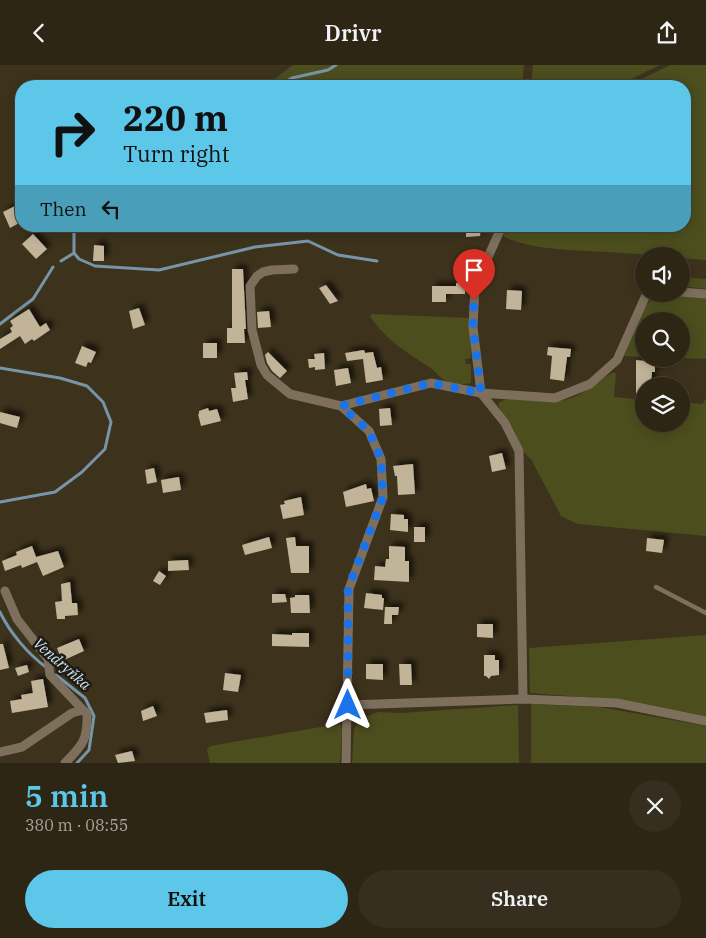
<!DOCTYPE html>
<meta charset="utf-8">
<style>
body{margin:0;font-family:"IBM Plex Serif",serif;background:#362e1e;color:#f1f3f6;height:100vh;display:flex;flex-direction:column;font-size:19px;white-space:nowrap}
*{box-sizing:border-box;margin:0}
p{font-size:16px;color:#a7a5a0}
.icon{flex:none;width:28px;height:28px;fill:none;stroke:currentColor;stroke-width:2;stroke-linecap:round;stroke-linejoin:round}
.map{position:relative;height:698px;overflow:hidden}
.side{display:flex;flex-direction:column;background:#2e2615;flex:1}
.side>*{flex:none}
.guide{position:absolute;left:15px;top:15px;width:676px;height:152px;border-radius:20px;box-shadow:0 2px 12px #0003,0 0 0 1px #494334;background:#5cc7e8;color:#111;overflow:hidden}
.tools{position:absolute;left:635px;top:182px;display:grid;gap:10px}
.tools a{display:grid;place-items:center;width:55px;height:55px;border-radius:50%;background:#2e2615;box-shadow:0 2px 12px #0003,0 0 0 1px #494334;font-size:25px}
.pin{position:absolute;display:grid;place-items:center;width:42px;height:42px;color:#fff;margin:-51px -21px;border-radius:50% 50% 50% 0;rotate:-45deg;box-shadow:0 0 5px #0007}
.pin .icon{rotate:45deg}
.me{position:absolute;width:55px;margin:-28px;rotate:0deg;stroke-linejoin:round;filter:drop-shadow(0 0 4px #0008)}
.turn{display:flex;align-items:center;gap:18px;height:105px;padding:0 25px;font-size:22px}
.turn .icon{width:65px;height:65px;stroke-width:2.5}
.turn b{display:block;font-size:35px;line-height:42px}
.then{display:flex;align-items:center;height:48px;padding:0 25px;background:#0003;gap:10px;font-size:19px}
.round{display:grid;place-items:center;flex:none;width:52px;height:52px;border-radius:26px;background:#362e1e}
.headline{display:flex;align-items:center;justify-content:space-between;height:85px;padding:0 25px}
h1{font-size:30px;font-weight:600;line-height:38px;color:#5cc7e8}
.cta{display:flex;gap:10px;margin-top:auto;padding:10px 25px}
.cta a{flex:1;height:58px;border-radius:30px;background:#5cc7e8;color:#111;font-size:20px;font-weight:600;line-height:58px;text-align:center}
.cta a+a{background:#362e1e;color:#f1f3f6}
header{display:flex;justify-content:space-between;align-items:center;height:65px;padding:0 25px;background:#2e2615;font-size:22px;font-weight:600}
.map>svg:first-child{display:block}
.green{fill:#4d4e1e}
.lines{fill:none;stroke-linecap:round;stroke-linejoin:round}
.stream{stroke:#7795a9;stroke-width:3}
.building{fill:#c1b499;filter:url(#shadow)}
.service{stroke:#7d6f5c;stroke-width:4.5}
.minor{stroke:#7d6f5c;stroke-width:9}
.route{stroke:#1a73e8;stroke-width:9;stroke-dasharray:0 16.2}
.labels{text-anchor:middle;stroke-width:5;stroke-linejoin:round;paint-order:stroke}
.water-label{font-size:15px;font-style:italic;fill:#c6e1f7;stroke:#201b11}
</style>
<header><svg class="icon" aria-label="back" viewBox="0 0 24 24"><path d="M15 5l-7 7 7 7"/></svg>Drivr<svg class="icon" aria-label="share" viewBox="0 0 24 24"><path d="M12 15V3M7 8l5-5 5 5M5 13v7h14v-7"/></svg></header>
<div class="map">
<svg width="706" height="698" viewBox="0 0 706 698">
<defs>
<filter id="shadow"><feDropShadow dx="4.5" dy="-4.5" stdDeviation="2.5" flood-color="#0009"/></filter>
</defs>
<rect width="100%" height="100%" fill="#3d321c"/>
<g class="green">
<polygon points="293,0 524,0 522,21 265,21"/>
<polygon points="533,0 660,0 617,21 531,21"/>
<path d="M670,0H706V195L681,193V191C662,191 643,189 624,188C590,185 532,187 503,171L508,161H685V21H628Z"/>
<polygon points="681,212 706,214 706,224 681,221"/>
<path d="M659,229L706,231V294L681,293V256H644V292L624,291C633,271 639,240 659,229Z"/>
<path d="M372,249L470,253L471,293L465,294L466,299H471V318C463,320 450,319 444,315C439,311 434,305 429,302C404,285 388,277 370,251Z"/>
<path d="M612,308H616L614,332L644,335V359H681V337L702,339L706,334V471L578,459L561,451L531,394C520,387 518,370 511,359C507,352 500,347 498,339C509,327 548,338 564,335C582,332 596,317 612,308Z"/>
<polygon points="706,570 706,652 607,634 530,628 529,583"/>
<polygon points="531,639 600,642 706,661 706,698 531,698"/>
<polygon points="518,640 519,698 352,698 354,664 360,654 378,647 401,648"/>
<polygon points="338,659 341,660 342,664 340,698 210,698 207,685 210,681"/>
</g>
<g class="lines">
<g class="stream">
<polyline points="277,21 292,13 328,5 336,0"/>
<polyline points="74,188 79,194 95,201 159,205 255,182 308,176 338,190 377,196"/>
<polyline points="61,196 74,188 74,161"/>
<polyline points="0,259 33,234 53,202"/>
<polyline points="0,303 60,313 87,321 103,337 111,357 105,384 82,407 55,427 0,437"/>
<path d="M0,547C10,568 28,589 47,603"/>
<polyline points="56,610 85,633 94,651 89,685 77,698"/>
</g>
</g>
<g class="building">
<polygon points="15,141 21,153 21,157 10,163 3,147"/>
<polygon points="466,161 481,161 480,171 466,172"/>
<polygon points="33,169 47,184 36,194 22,179"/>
<polygon points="94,180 104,181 104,196 93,196"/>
<polygon points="232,204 243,204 246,264 244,264 245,278 227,278 227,263 232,263"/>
<polygon points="456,218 465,218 465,229 446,229 446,237 432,237 432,221 456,221"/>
<polygon points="326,220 338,236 330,239 319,223"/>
<polygon points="507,225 522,226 521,245 506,244"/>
<polygon points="139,243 145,260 133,264 129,246"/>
<polygon points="29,244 40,262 46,258 50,265 34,276 32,274 25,279 20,271 0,284 0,274 12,267 10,263 13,261 10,256"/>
<polygon points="269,246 271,262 258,263 257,247"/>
<rect x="203" y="278" width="14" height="15"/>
<polygon points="82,281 96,287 91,298 88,297 86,302 75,298"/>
<polygon points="548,282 571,284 570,292 567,292 564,316 550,314 552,291 547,290"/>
<polygon points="364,285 365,288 373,287 377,303 381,302 383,315 366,318 363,294 347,296 345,288"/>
<polygon points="268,287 287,306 280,313 272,306 267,298 265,290"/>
<polygon points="324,288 325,304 315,305 315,302 309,303 308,294 315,294 314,289"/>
<polygon points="636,295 655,297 655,307 652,307 651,321 644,321 644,331 636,331"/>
<polygon points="348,303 351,318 336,321 334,305"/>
<polygon points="247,307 248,315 245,315 248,334 233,337 231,323 236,323 234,308"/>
<polygon points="208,343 209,346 217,344 221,356 201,361 198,349 199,349 199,346"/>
<polygon points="390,343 392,360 380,361 379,344"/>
<polygon points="0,347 20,352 17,363 0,358"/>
<polygon points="502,388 506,404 492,407 489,391"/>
<polygon points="413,399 415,429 398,430 397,411 395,411 393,401"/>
<polygon points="154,403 157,417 147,419 145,405"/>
<polygon points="179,412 181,425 163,428 161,415"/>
<polygon points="366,419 367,424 371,423 374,436 346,442 343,427"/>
<polygon points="301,432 304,450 283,454 280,440 285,439 284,436"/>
<polygon points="391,449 404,450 404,454 408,454 408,467 390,465"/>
<rect x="414" y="462" width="11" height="15"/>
<polygon points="269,472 272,483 245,490 242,480"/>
<polygon points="295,472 296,481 309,481 309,508 291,508 286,473"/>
<polygon points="647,473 664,475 662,488 646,486"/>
<polygon points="32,481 36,492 58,486 64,502 43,511 37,497 22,503 21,500 5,506 2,496 17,490 16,487"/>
<polygon points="389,481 405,482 405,496 409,496 409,517 374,515 375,501 385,502 386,494 389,494"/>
<polygon points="188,495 189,505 168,506 168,496"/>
<polygon points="159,506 166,511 160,520 153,516"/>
<polygon points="70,517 72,538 77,538 78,550 65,551 65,554 57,554 55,537 62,536 61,519"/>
<polygon points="366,528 382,530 382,533 384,533 383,545 364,543"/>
<polygon points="272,529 285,529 287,537 272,538"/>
<polygon points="295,530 309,530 310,548 291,548 290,533 295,532"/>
<polygon points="385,542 399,542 398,550 392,550 392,559 384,559"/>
<polygon points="477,559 493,559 493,573 477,572"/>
<polygon points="292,568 309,568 309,582 272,581 272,569 292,570"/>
<polygon points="79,574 84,586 62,596 57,583"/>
<polygon points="0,579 3,579 9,603 0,605"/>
<polygon points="484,590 495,590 495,595 499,595 499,610 491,611 489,614 486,611 484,611"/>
<polygon points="366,599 383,599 383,615 366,614"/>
<polygon points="399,599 411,599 412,620 400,620"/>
<polygon points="27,600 29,607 18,611 15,603"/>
<polygon points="225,608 241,610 238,627 223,625"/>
<polygon points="43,614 48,642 12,648 10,636 22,634 21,630 33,628 31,616"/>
<polygon points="153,641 157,651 143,656 141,646"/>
<polygon points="227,645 228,655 206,658 204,648"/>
<polygon points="132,686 135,696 118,698 115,690"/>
</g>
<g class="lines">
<polyline class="service" points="656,522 706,548"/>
<g class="minor">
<polyline points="294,204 272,205 263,207 257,211 250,221 252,265 261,300 267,310 290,329 341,341 431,318 481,328 473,262 475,221 502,161"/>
<polyline points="681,227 706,229"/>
<polyline points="341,341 369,366 381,394 383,432 349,524 346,698"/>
<polyline points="5,526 17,554 48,594 50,610 83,645"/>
<polyline points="523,634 519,386 505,358 481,328 555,333 590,319 617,295 646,230 649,229"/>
<polyline points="348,640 523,634 617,638 706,656"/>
<path d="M0,687L22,682L72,648L83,645L87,648C88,674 83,680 65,698"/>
</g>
</g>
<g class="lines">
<polyline class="route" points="348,640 348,524 383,432 381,394 369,366 341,341 431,318 481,328 473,262 474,235"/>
</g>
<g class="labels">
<g class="water-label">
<text transform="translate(62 599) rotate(41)" y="5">Vendryňka</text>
</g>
</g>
</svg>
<div class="tools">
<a><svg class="icon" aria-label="sound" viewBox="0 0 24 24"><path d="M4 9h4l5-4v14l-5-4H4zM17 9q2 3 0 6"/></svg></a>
<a><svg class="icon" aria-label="search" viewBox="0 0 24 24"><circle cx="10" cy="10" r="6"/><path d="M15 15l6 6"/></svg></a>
<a><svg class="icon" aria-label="layers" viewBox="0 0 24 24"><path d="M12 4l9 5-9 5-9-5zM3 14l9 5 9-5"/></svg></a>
</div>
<div class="pin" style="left:474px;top:235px;background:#d93025"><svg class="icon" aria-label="arrive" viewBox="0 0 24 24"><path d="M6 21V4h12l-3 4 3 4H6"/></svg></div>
<svg class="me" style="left:348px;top:640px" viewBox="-20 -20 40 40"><path d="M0-17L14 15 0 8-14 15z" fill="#1a73e8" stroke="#fff" stroke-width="4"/></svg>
<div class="guide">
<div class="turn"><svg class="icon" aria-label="right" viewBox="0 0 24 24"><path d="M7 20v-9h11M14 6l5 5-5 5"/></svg><div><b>220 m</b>Turn right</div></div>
<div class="then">Then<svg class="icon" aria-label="left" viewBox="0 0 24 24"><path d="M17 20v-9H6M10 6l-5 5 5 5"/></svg></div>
</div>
</div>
<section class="side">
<div class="headline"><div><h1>5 min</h1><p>380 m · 08:55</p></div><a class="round"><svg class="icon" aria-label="close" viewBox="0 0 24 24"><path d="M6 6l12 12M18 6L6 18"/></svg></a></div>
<div class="cta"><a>Exit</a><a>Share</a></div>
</section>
